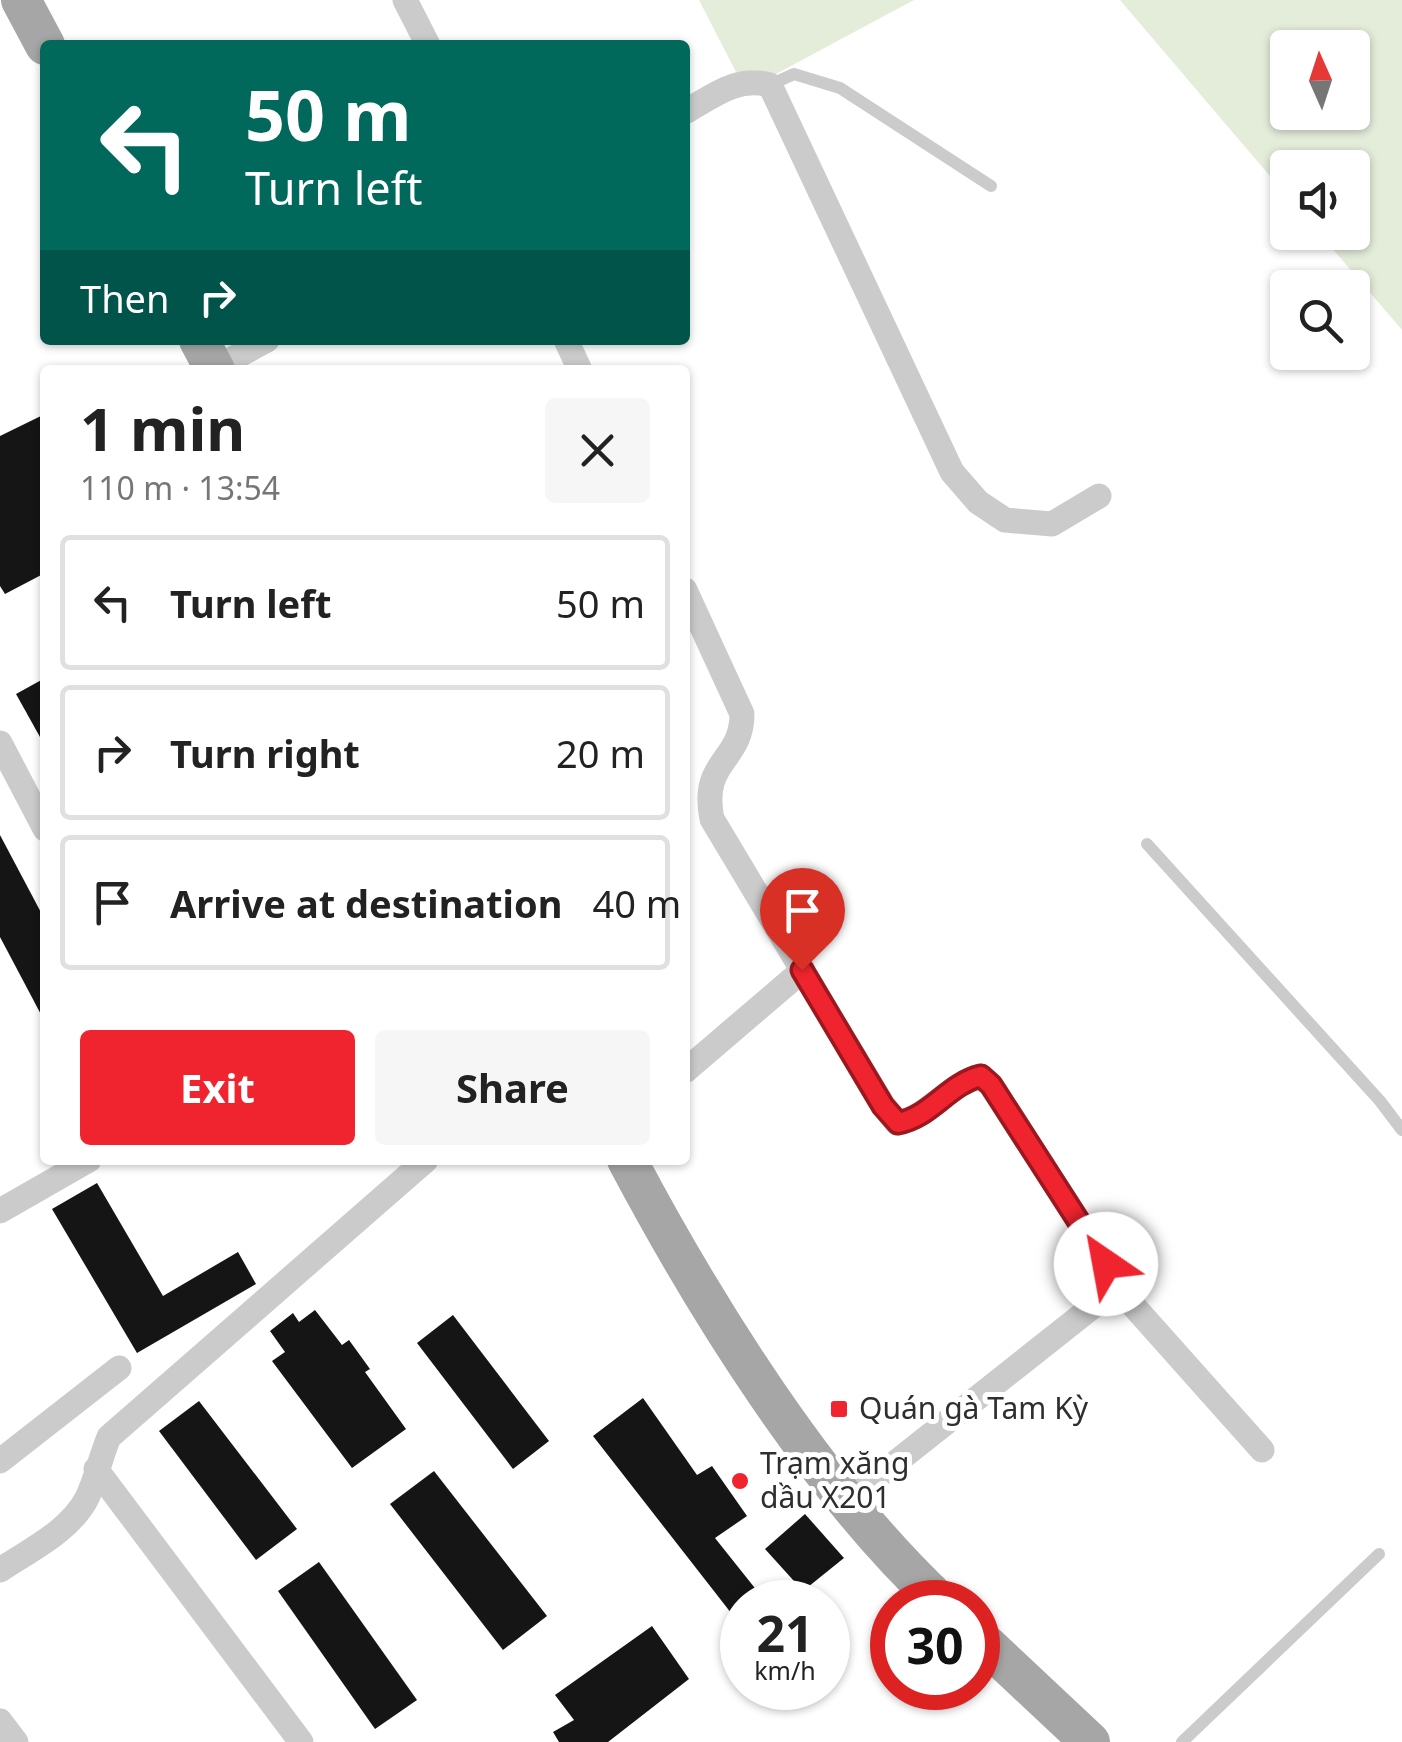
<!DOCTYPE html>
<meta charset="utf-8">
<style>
body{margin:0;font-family:"Noto Sans",sans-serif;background:#f6f6f6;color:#222;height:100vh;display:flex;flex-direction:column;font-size:38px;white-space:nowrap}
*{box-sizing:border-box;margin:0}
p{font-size:32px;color:#767676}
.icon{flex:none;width:55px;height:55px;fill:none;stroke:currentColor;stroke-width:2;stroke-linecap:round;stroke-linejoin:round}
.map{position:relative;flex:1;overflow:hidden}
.sheet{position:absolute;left:40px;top:365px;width:650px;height:800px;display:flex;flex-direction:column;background:#fff;border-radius:10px;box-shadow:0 2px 8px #0004}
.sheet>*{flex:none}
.banner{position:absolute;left:40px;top:40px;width:650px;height:305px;border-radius:10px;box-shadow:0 2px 8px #0004;background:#00695c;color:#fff;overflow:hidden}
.needle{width:65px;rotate:357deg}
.buttons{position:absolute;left:1270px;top:30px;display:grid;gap:20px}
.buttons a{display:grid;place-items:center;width:100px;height:100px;border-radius:10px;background:#fff;box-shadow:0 2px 8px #0004;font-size:50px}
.speed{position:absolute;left:720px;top:1580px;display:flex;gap:20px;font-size:50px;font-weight:700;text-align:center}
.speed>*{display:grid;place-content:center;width:130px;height:130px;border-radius:50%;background:#fff;box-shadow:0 2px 8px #0004;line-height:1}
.speed small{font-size:25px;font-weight:400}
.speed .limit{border:15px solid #d22;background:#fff;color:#111}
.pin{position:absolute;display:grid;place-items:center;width:85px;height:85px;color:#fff;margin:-102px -42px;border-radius:50% 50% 50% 0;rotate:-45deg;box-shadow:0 0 10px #0007}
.pin .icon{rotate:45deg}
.me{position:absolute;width:110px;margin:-55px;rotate:327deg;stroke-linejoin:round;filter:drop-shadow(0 0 8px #0008)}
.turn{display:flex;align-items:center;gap:35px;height:210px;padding:0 40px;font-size:45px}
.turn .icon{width:130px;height:130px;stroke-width:2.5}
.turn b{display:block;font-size:70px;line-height:85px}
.then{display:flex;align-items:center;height:95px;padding:0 40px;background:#0003;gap:20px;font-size:38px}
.round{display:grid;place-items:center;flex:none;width:105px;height:105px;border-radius:10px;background:#f6f6f6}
.summary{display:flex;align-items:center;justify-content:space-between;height:170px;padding:0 40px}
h1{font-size:60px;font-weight:700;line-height:75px}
.button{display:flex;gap:20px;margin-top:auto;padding:20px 40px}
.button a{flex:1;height:115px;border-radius:10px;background:#f0242e;color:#fff;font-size:40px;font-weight:700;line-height:115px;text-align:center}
.button a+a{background:#f6f6f6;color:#222}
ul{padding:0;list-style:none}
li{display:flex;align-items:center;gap:30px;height:135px;margin:0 20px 15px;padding:0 20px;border:5px solid #e0e0e0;border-radius:10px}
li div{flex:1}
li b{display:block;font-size:38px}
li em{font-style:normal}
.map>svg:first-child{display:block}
.green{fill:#e4ecda;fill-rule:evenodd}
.building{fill:#151515}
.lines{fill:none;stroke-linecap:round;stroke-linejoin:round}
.lane{stroke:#cbcbcb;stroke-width:12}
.street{stroke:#cbcbcb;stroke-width:25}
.primary{stroke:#a6a6a6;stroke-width:40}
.route-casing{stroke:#9c171e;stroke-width:25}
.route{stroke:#f0242e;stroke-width:18}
.poi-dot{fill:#f0242e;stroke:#fff;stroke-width:4}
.labels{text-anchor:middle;stroke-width:10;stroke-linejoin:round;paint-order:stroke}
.poi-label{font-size:30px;fill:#2e2e2e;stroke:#fff;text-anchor:start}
</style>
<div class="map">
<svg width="1402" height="1742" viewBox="0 0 1402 1742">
<rect width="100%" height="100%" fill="#fff"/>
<g class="green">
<polygon points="699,0 914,0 774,75 756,70 736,72"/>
<path d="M1120,0H1402V330L1319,233L1352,232V168H1288L1287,196ZM1288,48H1352V112H1288Z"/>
</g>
<g class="building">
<polygon points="45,414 45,573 5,594 0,586 0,436"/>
<polygon points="45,678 45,746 16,694"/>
<polygon points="0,835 45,920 45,1022 0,937"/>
<polygon points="97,1183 163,1296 238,1252 256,1284 137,1353 52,1209"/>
<polygon points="315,1310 342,1345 349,1340 370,1369 365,1372 406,1429 352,1468 272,1361 285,1352 270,1331 293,1313 299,1322"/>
<polygon points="453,1315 549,1441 513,1469 417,1343"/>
<polygon points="643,1398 697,1475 712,1466 747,1516 715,1538 766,1602 742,1602 742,1627 593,1436"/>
<polygon points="199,1401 297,1529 256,1560 159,1431"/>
<polygon points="434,1471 547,1616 503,1650 390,1504"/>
<polygon points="805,1514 844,1558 803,1591 765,1549"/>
<polygon points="319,1562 417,1700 375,1729 278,1591"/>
<polygon points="652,1626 689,1679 608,1742 559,1742 553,1732 574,1720 555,1695"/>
</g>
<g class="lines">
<g class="lane">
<polyline points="770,85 794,74 840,88 991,186"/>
<polyline points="1147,844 1380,1101 1402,1130"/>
<polyline points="1182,1742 1379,1554"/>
</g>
<g class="street">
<polyline points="405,0 428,45"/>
<path d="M685,112C713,96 737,76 770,85L952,472L978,502L1005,520L1052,524L1099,496"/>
<polyline points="566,340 580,370"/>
<polyline points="214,369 267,340"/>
<path d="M685,590L742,714C742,762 700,760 712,819L883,1105L897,1123C930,1117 948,1084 981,1076L991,1085L1106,1264L1114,1284L1101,1300L847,1501"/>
<polyline points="0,743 45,829"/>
<polyline points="685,1071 803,970"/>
<polyline points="0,1211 89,1160"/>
<polyline points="1114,1284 1262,1450"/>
<polyline points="0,1461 119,1368"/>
<polyline points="96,1469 301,1742"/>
<path d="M0,1570C30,1550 70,1531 87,1498C96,1479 101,1456 109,1437L426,1160"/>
<polyline points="0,1721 16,1742"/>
</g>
<g class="primary">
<polyline points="21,0 45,45"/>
<polyline points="199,340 215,370"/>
<path d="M627,1160C706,1309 817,1487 940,1602"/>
<polyline points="978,1637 1090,1742"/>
</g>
</g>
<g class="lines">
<defs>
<path id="route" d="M802,970L883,1106L898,1123C931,1117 948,1084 981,1076L991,1085L1106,1264"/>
</defs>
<use href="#route" class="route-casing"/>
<use href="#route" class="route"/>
</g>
<g class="poi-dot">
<rect x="829" y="1399" width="20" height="20" rx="5"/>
<circle cx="740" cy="1481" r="10"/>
</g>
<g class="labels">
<g class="poi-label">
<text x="859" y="1419">Quán gà Tam Kỳ</text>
<text x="760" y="1474">Trạm xăng<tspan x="760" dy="34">dầu X201</tspan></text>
</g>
</g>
</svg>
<div class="buttons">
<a><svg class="needle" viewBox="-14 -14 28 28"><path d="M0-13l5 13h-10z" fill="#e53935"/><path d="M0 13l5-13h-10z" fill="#767676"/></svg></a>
<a><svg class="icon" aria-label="sound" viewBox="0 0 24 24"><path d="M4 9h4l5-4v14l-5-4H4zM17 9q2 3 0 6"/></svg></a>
<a><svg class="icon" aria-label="search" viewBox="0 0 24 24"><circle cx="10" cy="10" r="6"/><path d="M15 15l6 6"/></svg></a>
</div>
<div class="speed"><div>21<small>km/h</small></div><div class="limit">30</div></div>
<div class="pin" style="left:802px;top:970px;background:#d93025"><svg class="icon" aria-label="arrive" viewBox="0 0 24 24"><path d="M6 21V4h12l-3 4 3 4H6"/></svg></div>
<svg class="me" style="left:1106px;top:1264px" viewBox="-20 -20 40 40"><circle r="19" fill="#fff"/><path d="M0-13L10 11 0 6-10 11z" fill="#f0242e"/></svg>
<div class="banner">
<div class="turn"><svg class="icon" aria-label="left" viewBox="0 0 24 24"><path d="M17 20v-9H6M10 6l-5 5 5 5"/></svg><div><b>50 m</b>Turn left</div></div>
<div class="then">Then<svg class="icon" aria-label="right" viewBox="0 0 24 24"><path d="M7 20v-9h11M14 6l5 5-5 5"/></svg></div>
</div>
<section class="sheet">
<div class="summary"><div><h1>1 min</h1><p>110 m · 13:54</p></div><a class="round"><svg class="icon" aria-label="close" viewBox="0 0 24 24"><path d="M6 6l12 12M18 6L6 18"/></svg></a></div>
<ul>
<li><svg class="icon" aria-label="left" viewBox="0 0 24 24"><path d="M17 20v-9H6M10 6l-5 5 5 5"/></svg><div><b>Turn left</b></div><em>50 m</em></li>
<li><svg class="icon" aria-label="right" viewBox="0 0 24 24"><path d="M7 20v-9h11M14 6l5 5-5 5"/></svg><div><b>Turn right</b></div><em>20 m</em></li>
<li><svg class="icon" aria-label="arrive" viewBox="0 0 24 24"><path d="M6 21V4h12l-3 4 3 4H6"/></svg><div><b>Arrive at destination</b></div><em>40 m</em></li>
</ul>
<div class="button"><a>Exit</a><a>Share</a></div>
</section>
</div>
